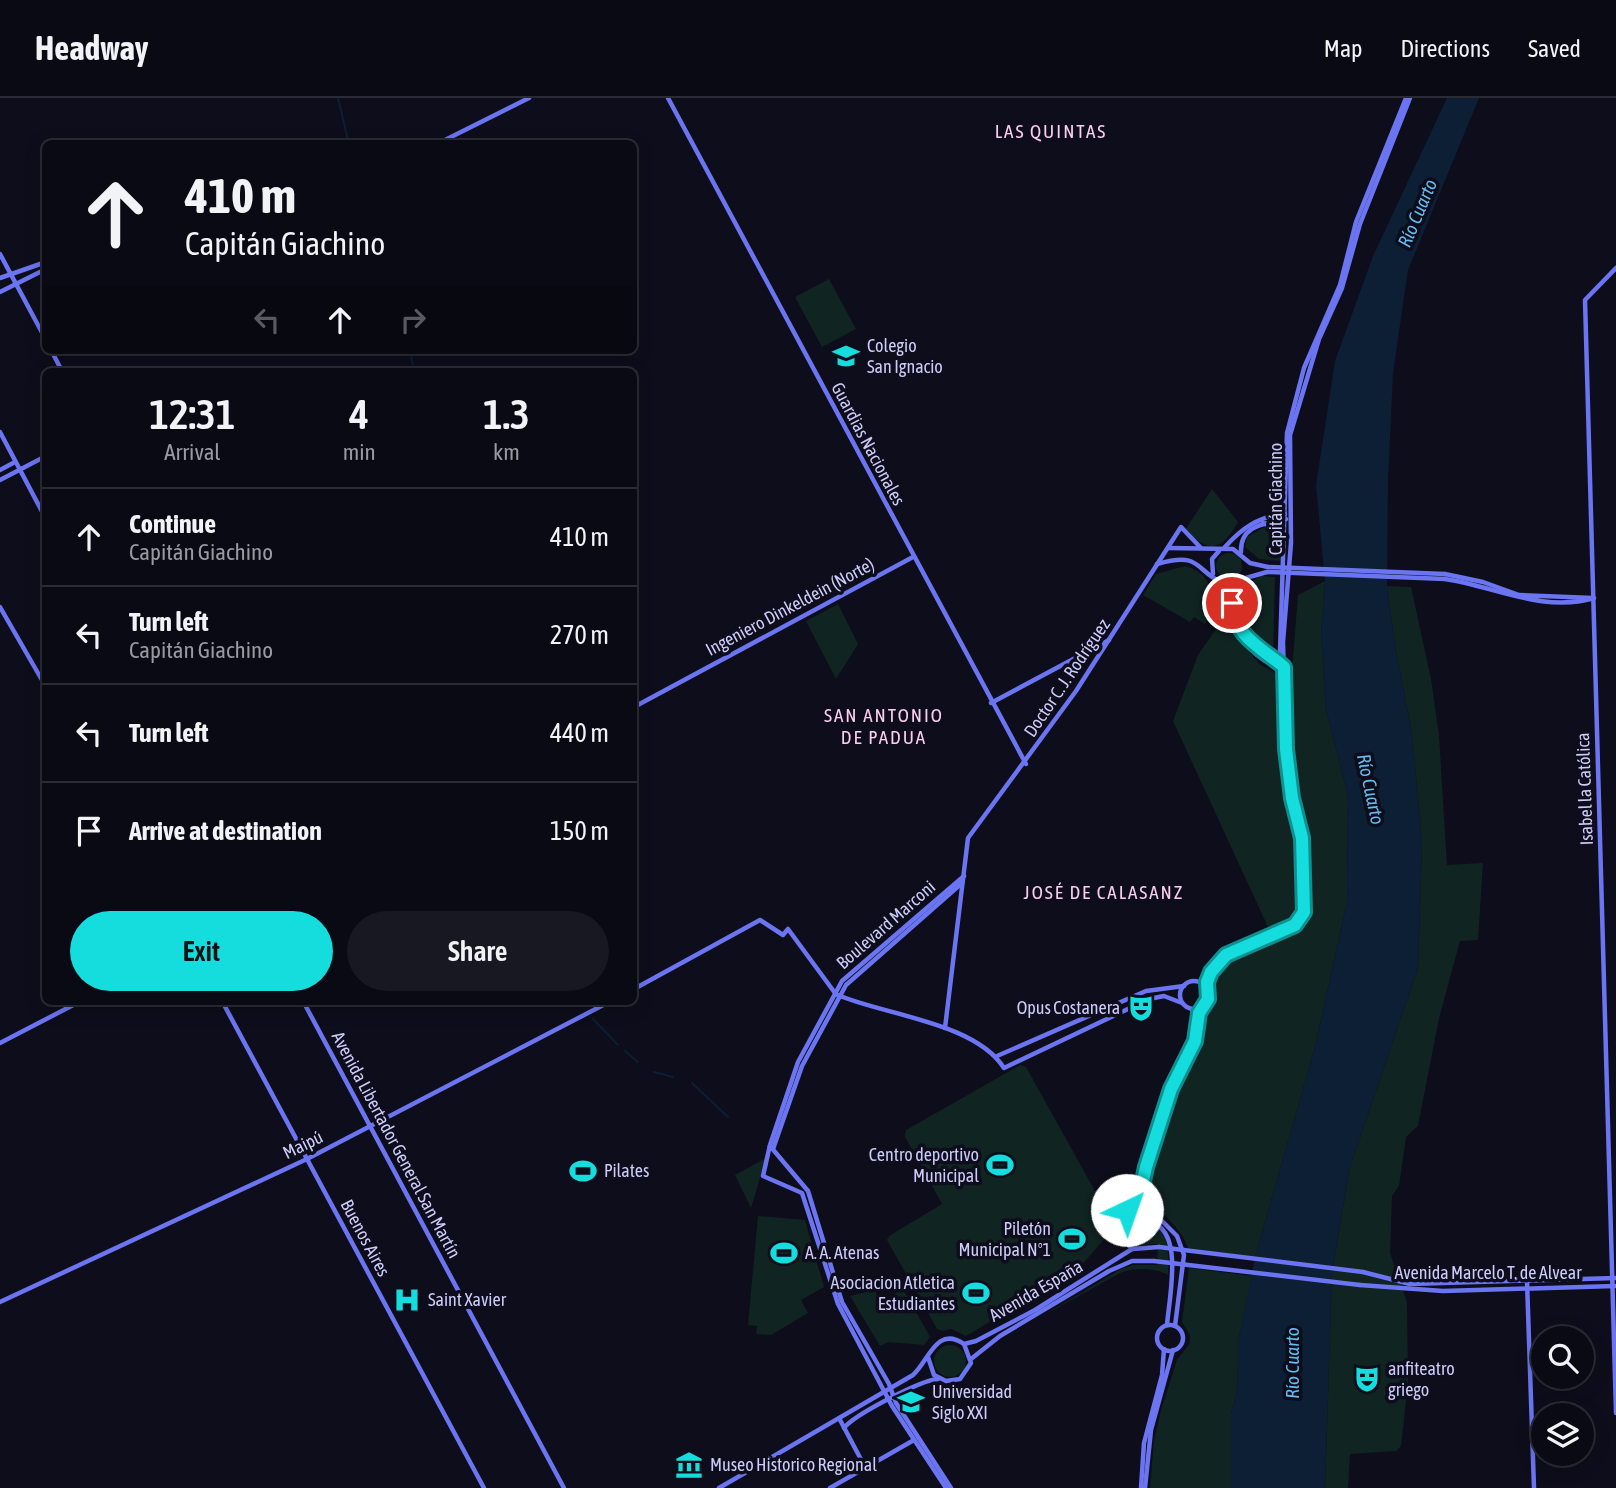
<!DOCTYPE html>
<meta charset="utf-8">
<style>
body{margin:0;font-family:"Asap Condensed",sans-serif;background:#181822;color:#f1f3f6;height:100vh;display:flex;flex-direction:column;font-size:26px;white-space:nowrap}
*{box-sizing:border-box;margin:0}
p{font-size:23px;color:#999aa0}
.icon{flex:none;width:38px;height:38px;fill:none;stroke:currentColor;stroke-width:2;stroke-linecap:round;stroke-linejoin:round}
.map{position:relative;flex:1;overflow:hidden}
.panel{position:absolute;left:42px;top:270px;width:595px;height:637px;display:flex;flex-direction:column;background:#0a0a14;border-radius:10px;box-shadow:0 4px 18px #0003,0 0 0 2px #2a2b34}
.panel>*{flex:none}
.hud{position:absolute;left:42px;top:42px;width:595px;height:214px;border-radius:10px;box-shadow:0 4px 18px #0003,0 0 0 2px #2a2b34;background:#0a0a14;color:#f1f3f6;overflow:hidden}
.fabs{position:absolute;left:1531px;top:1228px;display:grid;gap:14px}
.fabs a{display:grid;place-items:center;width:63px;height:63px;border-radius:50%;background:#0a0a14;box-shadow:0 4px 18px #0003,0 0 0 2px #2a2b34;font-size:35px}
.pin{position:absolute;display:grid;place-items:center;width:60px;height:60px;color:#fff;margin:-30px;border:4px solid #fff;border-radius:50%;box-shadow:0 2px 7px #0007}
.me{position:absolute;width:77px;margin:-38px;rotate:42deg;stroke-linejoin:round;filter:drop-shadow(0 0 5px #0008)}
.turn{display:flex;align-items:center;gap:24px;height:147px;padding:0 28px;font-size:32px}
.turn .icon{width:91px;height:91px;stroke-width:2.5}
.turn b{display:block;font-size:49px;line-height:60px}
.lanes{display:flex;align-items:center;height:66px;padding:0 28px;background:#0003;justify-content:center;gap:35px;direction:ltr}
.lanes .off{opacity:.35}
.eta{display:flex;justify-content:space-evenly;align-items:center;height:119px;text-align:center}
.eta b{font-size:42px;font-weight:600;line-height:49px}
.cta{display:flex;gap:14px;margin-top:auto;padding:14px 28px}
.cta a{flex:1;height:80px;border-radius:42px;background:#15dddd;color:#111;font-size:28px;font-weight:600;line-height:80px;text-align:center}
.cta a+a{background:#181822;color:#f1f3f6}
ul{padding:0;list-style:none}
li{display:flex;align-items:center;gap:21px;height:98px;padding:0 28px;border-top:2px solid #2a2b34}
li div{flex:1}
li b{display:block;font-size:26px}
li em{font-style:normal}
header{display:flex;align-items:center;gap:42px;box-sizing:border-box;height:98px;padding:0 35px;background:#0a0a14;border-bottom:2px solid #2a2b34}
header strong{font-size:33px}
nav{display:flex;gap:38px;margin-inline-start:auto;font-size:24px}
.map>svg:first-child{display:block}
.green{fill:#102422}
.water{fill:#0c1f34}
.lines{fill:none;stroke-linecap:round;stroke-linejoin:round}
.stream{stroke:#0c1f34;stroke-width:2}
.secondary{stroke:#6c75f1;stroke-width:4.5}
.secondary-bridge{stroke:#6c75f1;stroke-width:4.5}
.route-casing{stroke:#0e9090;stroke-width:18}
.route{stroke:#15dddd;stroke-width:12}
.labels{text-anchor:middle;stroke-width:7;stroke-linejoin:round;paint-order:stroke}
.poi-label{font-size:18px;fill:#ccccfa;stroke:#0e0d1b;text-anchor:start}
.street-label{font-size:18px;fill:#ccccfa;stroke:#0e0d1b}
.neighbourhood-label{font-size:19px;letter-spacing:2px;fill:#faceee;stroke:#0e0d1b}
.water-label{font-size:19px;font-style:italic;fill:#63bdf0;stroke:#0e0d1b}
</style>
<header>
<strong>Headway</strong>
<nav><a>Map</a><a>Directions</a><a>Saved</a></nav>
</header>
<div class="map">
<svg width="1616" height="1390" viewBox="0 0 1616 1390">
<rect width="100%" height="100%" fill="#0e0d1b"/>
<g class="green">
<polygon points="829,181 856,231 822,249 795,199"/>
<path d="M1212,391L1238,424C1221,453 1210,456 1185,432Z"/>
<polygon points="1265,429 1279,438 1281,463 1259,461 1245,449 1247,439"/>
<circle cx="1229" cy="468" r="13"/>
<path d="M1185,468C1214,476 1218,502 1205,526L1194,519L1190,524L1143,497L1156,476Z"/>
<polygon points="1261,478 1275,479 1273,559 1251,538 1235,508 1240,490"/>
<path d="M1325,483L1321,535L1326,612L1348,698L1347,803L1315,949L1255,1159L1188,1150C1183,1135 1174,1128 1164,1116C1158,1108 1157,1099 1150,1091L1153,1066L1174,998L1213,907L1214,879L1228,862L1274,842L1173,623L1198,557L1221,524L1228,525L1259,566L1291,584L1298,497Z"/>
<polygon points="1387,488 1411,489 1431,581 1439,637 1447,767 1483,765 1478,842 1460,843 1439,920 1418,1028 1406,1039 1399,1088 1392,1098 1390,1155 1407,1204 1408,1284 1401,1348 1396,1353 1350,1356 1348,1390 1325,1390 1332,1174 1350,1069 1418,870 1422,744 1412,635 1395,548"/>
<polygon points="838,506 858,546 836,581 806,523"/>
<polygon points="1020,967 1026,969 1115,1129 1078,1171 966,1238 951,1231 943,1233 937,1231 887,1142 889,1138 942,1106 905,1039 906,1032"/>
<polygon points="766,1060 751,1110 735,1077"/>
<polygon points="758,1118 805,1122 824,1189 801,1202 808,1215 771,1237 756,1236 757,1228 748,1227"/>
<path d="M1148,1126C1172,1134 1168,1157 1168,1177C1153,1169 1138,1170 1122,1174L1039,1220L1121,1171L1133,1167H1157L1158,1146L1133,1147L1128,1138L1136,1127Z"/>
<polygon points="1189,1170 1252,1178 1239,1239 1237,1293 1231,1316 1231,1390 1150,1390 1154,1342 1161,1312 1177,1262 1190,1245 1190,1237 1182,1224"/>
<polygon points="903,1191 930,1239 924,1247 888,1244 880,1248 850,1198 874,1192 881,1203"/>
<circle cx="950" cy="1263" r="16"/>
</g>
<polygon class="water" points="1447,0 1479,0 1408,172 1393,275 1388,384 1387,488 1395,548 1412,635 1422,744 1418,870 1350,1069 1332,1174 1325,1390 1231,1390 1231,1316 1237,1293 1239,1239 1255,1159 1315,949 1347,803 1348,698 1326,612 1321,535 1325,483 1316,387 1335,263 1373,158"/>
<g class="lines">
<g class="stream">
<polyline points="338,0 349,46"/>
<polyline points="410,253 414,273"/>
<polyline points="586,903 587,908"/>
<polyline points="593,921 618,947"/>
<polyline points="625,953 638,964"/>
<polyline points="654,974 673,979"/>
<polyline points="692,985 728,1019"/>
</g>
<g class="secondary">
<polyline points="668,0 1026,666"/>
<polyline points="437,46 529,0"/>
<polyline points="0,156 46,242"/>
<polyline points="1616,170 1585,202 1616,1315"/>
<polyline points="0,180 46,164"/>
<polyline points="0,194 46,171"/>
<polyline points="51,252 62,273"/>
<polyline points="0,334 46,421"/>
<polyline points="0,372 15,364"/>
<polyline points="0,382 46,358"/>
<polyline points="1263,425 1276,431 1282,441"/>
<path d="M1225,449C1242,430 1259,418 1285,416"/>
<polyline points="1168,450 1233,451 1250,465 1268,469"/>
<path d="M1241,454C1240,426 1266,426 1286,421"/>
<path d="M1157,466C1204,453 1193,473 1225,486L1267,474"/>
<polyline points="1213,476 1212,461 1219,453"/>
<polyline points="1445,476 1483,484 1519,497 1593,500"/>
<path d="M1445,481C1494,488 1542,515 1594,500"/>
<path d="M1216,482C1229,516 1241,558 1281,570"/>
<path d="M1239,482C1225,525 1246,544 1281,566"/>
<polyline points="0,509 46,589"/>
<polyline points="991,605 1109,542"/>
<polyline points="634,609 913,459"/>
<circle cx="1194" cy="897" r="14"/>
<polyline points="1200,884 1221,857 1291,825 1300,812 1299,750 1283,677 1279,585 1287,335 1304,270 1340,187 1356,124 1406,0"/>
<polyline points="634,891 760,822 783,837 788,831 835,895"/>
<polyline points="1208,893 1208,880 1222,860 1295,827 1304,814 1302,740 1292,700 1286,651 1283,544 1291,445 1290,337 1319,241 1342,190 1360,126 1410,0"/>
<path d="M835,896C883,917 975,924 1004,970L1149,901L1164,898L1182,905"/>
<polyline points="222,903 484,1390"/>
<polyline points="303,903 564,1390"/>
<path d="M1192,911C1196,945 1175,967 1163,997C1152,1026 1145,1056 1139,1086C1136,1099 1125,1102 1128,1115L1136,1123L1146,1121L1152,1113C1152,1101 1142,1096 1143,1083C1147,1035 1176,988 1194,945C1199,933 1195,920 1203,909"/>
<polyline points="945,930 968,740 1076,593 1181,429 1200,449"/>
<polyline points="0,945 81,903"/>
<polyline points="997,958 1146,893 1184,888"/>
<polyline points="770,1048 808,1093 842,1204 889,1286 896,1305 951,1390"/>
<polyline points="773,1051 802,968 846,887 962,785"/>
<polyline points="1152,1113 1177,1138 1184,1157 1175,1228"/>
<path d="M1143,1123C1187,1124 1169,1199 1167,1227"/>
<polyline points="1132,1151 1126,1144 1125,1136 1136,1123"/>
<polyline points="1363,1174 1410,1186 1615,1180"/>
<polyline points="1527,1183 1534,1390"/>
<polyline points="1360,1187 1443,1193 1615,1188"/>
<polyline points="0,1204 307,1061 611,903"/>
<circle cx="1170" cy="1240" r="13"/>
<polyline points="964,1246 976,1243 1035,1212 1132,1151 1159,1149"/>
<polyline points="971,1261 1000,1238 1109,1173 1132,1163 1154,1163"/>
<polyline points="839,1320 865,1369"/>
<path d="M844,1330C854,1317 921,1282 938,1281"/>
<path d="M719,1390L913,1277C929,1263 936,1227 964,1246L971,1265L960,1281L946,1283L934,1277L928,1259"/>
<polyline points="830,1390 914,1342"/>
<polyline points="946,1390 892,1308 838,1206 802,1095 763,1078 770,1047 798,964 842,883 964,778"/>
<polyline points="1141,1390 1144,1345 1162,1277 1164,1251"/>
<polyline points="1145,1390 1151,1332 1173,1252"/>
</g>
<g class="secondary-bridge">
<polyline points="1268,469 1445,476"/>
<polyline points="1267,474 1445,481"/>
<polyline points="1159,1149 1363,1174"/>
<polyline points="1154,1163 1360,1187"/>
</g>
</g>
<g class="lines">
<defs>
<path id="route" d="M1127,1112L1133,1099H1146L1143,1083L1146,1069L1171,991L1195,943L1199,915L1208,901L1207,884L1211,874L1226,857L1295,827L1304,814L1302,740L1292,700L1286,651L1284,569C1263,551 1233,538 1232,505"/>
</defs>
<use href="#route" class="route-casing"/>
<use href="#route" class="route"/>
</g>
<defs>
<symbol id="university-bare" viewBox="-9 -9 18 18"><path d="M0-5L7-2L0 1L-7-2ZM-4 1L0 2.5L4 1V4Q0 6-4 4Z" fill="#15dddd" stroke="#0e0d1b" stroke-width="2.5" paint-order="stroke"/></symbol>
<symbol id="theatre-bare" viewBox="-9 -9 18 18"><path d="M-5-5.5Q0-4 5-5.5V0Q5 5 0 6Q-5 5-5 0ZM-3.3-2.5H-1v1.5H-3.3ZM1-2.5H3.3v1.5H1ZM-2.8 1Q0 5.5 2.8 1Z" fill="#15dddd" stroke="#0e0d1b" stroke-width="2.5" paint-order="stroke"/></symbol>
<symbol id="stadium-bare" viewBox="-9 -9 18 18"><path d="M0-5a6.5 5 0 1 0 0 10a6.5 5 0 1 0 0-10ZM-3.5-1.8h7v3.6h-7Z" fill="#15dddd" stroke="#0e0d1b" stroke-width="2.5" paint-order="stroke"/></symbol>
<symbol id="hospital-bare" viewBox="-9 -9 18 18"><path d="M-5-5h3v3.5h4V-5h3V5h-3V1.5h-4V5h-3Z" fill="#15dddd" stroke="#0e0d1b" stroke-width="2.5" paint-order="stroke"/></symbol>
<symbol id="museum-bare" viewBox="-9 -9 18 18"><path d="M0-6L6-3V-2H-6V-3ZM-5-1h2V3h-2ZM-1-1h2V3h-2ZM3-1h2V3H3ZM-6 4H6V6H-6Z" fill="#15dddd" stroke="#0e0d1b" stroke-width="2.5" paint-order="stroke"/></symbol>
</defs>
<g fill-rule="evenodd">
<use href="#university-bare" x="827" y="239" width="38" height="38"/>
<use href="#theatre-bare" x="1122" y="891" width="38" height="38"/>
<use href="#stadium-bare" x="981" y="1048" width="38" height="38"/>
<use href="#stadium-bare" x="564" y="1054" width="38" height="38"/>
<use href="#stadium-bare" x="1053" y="1122" width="38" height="38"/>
<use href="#stadium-bare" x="765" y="1136" width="38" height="38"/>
<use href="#stadium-bare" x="957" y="1176" width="38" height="38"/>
<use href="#hospital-bare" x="388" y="1183" width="38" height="38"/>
<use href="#theatre-bare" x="1348" y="1262" width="38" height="38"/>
<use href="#university-bare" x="892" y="1285" width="38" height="38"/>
<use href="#museum-bare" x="670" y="1348" width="38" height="38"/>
</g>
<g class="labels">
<g class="poi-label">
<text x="867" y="254">Colegio<tspan x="867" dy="21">San Ignacio</tspan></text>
<text x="1120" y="916" text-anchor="end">Opus Costanera</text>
<text x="979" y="1063" text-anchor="end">Centro deportivo<tspan x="979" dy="21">Municipal</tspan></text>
<text x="604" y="1079">Pilates</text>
<text x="1051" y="1137" text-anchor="end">Piletón<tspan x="1051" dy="21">Municipal Nº1</tspan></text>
<text x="805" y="1161">A. A. Atenas</text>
<text x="955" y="1191" text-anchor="end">Asociacion Atletica<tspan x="955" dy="21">Estudiantes</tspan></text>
<text x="428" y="1208">Saint Xavier</text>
<text x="1388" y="1277">anfiteatro<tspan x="1388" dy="21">griego</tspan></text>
<text x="932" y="1300">Universidad<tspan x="932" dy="21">Siglo XXI</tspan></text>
<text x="710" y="1373">Museo Historico Regional</text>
</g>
<g class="street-label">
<text transform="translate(868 346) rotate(62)" y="6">Guardias Nacionales</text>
<text transform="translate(1276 401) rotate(-90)" y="6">Capitán Giachino</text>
<text transform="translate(790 509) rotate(-28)" y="6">Ingeniero Dinkeldein (Norte)</text>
<text transform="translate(1067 580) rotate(-56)" y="6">Doctor C. J. Rodríguez</text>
<text transform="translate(1585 691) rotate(-92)" y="6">Isabel la Católica</text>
<text transform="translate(886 827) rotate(-41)" y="6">Boulevard Marconi</text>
<text transform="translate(303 1047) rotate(-26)" y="6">Maipú</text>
<text transform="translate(396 1047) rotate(62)" y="6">Avenida Libertador General San Martín</text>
<text transform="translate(365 1140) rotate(62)" y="6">Buenos Aires</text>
<text x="1488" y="1181">Avenida Marcelo T. de Alvear</text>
<text transform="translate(1036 1193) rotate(-30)" y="6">Avenida España</text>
</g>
<g class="neighbourhood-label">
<text x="1051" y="40">LAS QUINTAS</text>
<text x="884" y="624">SAN ANTONIO<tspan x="884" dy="22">DE PADUA</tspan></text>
<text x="1104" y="801">JOSÉ DE CALASANZ</text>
</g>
<g class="water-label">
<text transform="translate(1417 115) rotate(-67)" y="7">Río Cuarto</text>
<text transform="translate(1371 691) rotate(78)" y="7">Río Cuarto</text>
<text transform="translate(1292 1265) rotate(-90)" y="7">Río Cuarto</text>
</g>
</g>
</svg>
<div class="fabs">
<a><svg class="icon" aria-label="search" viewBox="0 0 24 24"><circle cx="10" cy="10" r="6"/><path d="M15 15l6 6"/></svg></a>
<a><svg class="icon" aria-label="layers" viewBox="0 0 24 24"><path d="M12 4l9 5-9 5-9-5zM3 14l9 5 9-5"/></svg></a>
</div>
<div class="pin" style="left:1232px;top:505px;background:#d93025"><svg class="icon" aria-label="arrive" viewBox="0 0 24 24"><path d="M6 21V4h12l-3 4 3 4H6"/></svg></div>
<svg class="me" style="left:1127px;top:1112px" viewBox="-20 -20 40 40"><circle r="19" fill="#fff"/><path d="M0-13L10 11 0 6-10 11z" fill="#15dddd"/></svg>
<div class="hud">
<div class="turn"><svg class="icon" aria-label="ahead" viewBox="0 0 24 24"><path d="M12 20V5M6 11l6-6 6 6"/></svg><div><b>410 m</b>Capitán Giachino</div></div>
<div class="lanes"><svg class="icon off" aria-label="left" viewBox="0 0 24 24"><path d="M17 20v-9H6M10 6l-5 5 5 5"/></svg><svg class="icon" aria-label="ahead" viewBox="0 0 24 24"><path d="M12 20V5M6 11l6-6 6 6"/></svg><svg class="icon off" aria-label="right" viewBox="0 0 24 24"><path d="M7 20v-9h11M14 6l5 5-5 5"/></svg></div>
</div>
<section class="panel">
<div class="eta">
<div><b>12:31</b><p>Arrival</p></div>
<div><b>4</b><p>min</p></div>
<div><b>1.3</b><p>km</p></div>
</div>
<ul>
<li><svg class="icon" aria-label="ahead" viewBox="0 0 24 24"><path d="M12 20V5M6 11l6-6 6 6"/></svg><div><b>Continue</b><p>Capitán Giachino</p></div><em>410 m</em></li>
<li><svg class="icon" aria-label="left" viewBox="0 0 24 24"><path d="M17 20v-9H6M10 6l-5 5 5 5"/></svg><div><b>Turn left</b><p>Capitán Giachino</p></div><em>270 m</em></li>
<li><svg class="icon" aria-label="left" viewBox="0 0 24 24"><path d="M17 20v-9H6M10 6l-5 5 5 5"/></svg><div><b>Turn left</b></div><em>440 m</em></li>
<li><svg class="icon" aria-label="arrive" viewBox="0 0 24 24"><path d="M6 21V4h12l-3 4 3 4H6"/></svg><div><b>Arrive at destination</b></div><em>150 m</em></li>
</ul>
<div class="cta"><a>Exit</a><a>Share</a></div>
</section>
</div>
